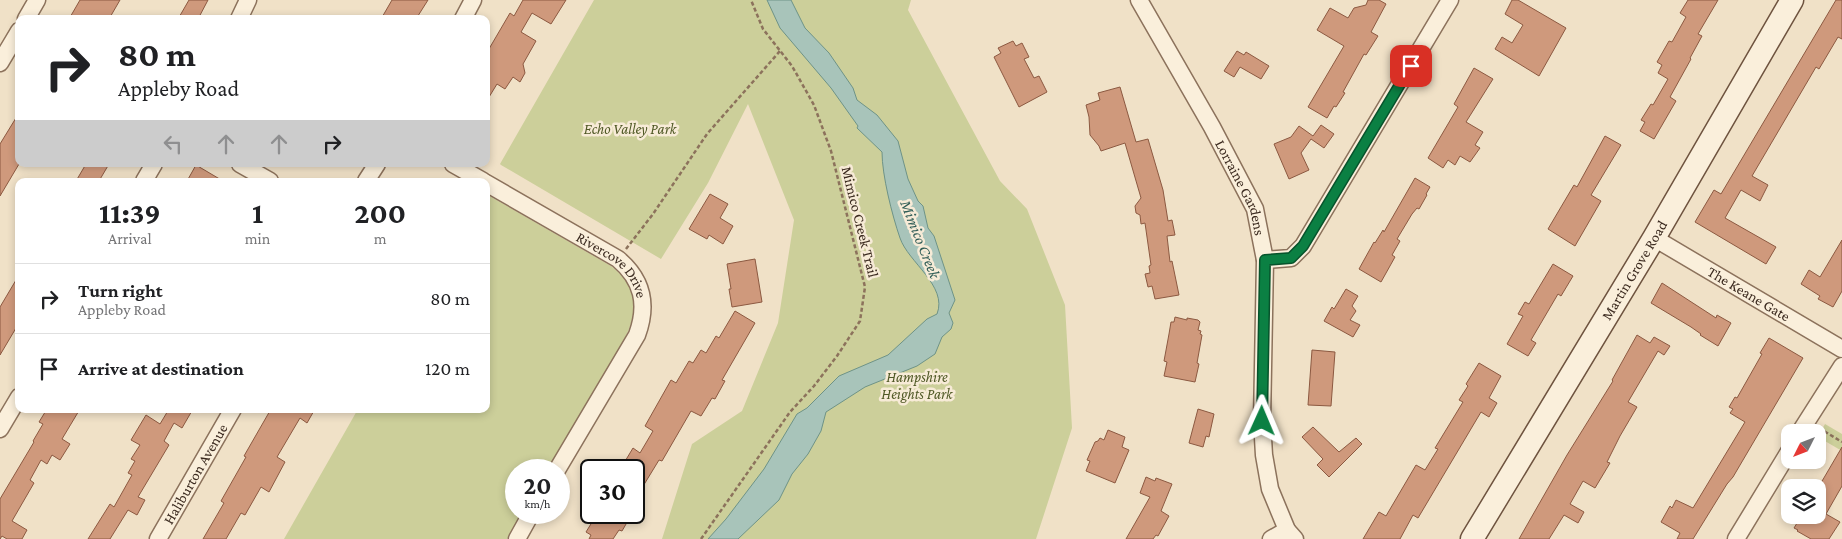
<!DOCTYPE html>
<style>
body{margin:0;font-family:"Crimson Pro",serif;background:#f6f6f6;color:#202124;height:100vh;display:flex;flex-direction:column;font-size:19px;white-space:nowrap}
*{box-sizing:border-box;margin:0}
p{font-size:16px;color:#757577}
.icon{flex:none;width:28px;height:28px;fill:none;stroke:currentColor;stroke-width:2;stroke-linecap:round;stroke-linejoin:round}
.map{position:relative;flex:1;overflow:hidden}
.panel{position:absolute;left:15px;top:178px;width:475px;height:235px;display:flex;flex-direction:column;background:#fff;border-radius:10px;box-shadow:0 2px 8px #0003}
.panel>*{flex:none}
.top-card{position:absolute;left:15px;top:15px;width:475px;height:152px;border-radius:10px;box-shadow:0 2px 8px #0003;background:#fff;color:#202124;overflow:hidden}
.needle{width:32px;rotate:228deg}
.controls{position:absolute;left:1781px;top:424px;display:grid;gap:10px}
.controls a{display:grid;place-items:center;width:45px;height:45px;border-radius:10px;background:#fff;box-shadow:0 2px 8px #0003;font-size:25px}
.speed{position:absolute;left:505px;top:459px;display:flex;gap:10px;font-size:25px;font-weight:700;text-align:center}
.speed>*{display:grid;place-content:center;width:65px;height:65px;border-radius:50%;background:#fff;box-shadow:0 2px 8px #0003;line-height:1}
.speed small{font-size:12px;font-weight:400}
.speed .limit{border:2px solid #111;border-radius:8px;background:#fff;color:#111}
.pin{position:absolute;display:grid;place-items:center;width:42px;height:42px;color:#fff;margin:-21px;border-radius:10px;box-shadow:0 2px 8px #0006}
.me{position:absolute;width:55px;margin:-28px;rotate:1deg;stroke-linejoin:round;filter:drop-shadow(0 0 4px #0008)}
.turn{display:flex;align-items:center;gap:18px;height:105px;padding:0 20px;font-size:22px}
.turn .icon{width:65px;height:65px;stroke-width:2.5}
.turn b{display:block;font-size:35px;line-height:42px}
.lanes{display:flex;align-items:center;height:48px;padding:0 20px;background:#0003;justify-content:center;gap:25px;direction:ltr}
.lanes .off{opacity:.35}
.eta{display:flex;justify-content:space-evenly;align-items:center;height:85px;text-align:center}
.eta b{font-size:30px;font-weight:700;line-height:35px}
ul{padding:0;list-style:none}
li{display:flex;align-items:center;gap:15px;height:70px;padding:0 20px;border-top:1px solid #e0e0e0}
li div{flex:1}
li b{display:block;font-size:19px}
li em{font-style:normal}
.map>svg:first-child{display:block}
.green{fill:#cccf9a}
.water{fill:#a8c4ba;stroke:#6e9387}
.building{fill:#cf997c;stroke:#8c5941}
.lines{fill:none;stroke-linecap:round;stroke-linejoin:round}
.street-casing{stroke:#8c725c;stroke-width:19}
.secondary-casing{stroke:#6e533f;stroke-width:25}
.path{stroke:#8c725c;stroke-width:2.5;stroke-dasharray:4 2.5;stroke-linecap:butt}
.street{stroke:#faefdb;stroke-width:16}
.secondary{stroke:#faefdb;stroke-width:22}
.route-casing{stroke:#07532c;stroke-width:12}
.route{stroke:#0b8043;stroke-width:9}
.labels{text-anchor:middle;stroke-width:5;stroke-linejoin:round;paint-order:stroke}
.park-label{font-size:15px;font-style:italic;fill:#505926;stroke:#f7ebd7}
.street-label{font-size:15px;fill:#3c2b20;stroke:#f7ebd7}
.water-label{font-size:16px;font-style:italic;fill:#2f5c56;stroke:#f7ebd7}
</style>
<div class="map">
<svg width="1842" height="539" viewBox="0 0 1842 539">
<rect width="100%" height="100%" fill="#f0e1c7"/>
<g class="green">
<polygon points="594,0 911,0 908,10 1000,181 1027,209 1065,305 1072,428 1036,539 662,539 692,444 742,411 778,323 794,220 748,104 708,183 661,259 501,165 500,164"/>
<path d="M486,194L611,266C638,286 639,311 624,340L547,470H516V512L522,513L507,539H284L358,409H486Z"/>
<polygon points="1825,424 1842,434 1842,451 1818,437"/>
</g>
<path class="water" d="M767,0H791L805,28L829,53L853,88L857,100L877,115L898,141L908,179L918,201L923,206L928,228L934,236L955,300L949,313L953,323L951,329L942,337L935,354L917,366L865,387L826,412L821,431L808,454L792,474L779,500L738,539H708L726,519L764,469L797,414L807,408L839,376L888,355L927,319L937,314C948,286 908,262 900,238C892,215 882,175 882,152L857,128L858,126L831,88L780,28Z"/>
<g class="building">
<polygon points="80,0 120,0 109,19 69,19"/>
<polygon points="189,0 208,0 198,19 178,19"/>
<polygon points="392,0 428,0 416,19 381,19"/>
<polygon points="523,0 566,0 551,24 532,13 521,32 536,41 523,64 525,73 520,82 513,77 505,89 497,84 486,102 486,54 510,13 514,16"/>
<polygon points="1368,0 1379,0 1386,4 1371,32 1378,36 1366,55 1364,54 1343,92 1345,93 1336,107 1334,106 1327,118 1308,107 1344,46 1317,30 1330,8 1348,18 1354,8 1366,5"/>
<polygon points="1512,0 1518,0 1566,28 1539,76 1495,49 1502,37 1512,43 1523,25 1505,14"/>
<polygon points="1688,0 1718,0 1698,34 1702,36 1690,58 1691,59 1670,97 1676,101 1654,139 1640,131 1645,122 1641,120 1651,104 1653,105 1668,79 1658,73 1662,65 1657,62 1669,41 1672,42 1686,17 1680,13"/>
<polygon points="1836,0 1842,0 1842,39 1838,37 1819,69 1816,67 1752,176 1768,185 1760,201 1741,190 1725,218 1776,247 1766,264 1695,222 1714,190 1721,194"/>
<polygon points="1013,41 1016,46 1022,43 1029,57 1024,59 1034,78 1039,76 1047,92 1019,107 994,57 1001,53 998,48"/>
<polygon points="1237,51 1244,55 1246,52 1269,66 1261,79 1240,67 1234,77 1224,71"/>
<polygon points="1474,68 1493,79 1466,122 1483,132 1475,145 1480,148 1470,162 1460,156 1455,165 1448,160 1443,168 1428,158 1458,107 1454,104"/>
<polygon points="1120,87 1136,142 1148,139 1163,190 1168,221 1172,220 1175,235 1167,236 1170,262 1172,261 1179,295 1155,299 1152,286 1148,287 1145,274 1150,273 1149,266 1151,265 1145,223 1141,224 1140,215 1136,213 1135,206 1141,198 1125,143 1101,151 1099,146 1090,135 1089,117 1086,105 1100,100 1098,93"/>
<polygon points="19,113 19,164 0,196 0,144"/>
<polygon points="1321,125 1334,134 1324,148 1311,139 1301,153 1309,170 1289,179 1274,144 1291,137 1299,126 1313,136"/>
<polygon points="1605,136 1621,145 1591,195 1601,201 1575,246 1548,229 1574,185 1577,187"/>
<polygon points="86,164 109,164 99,181 76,181"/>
<polygon points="196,165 223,181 187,181"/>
<polygon points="1415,178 1430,187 1426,194 1427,195 1419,209 1417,208 1412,214 1397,239 1400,241 1392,255 1395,257 1381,282 1359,269 1374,242 1375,243 1383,230 1384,232"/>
<polygon points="710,194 728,204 720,218 733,226 723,244 709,235 707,239 689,229"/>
<polygon points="1842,240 1842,291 1833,307 1818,299 1820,296 1801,284 1809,270 1820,277"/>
<polygon points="755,259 762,302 732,307 729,289 731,289 727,264"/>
<polygon points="1553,264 1573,276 1561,296 1558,294 1531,340 1536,343 1528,356 1507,344 1523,316 1518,314 1525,302 1529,304"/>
<polygon points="19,275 19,323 0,355 0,307"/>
<polygon points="1662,283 1716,318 1717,315 1731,323 1718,346 1700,335 1701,334 1691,327 1651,303"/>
<polygon points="1346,289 1358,296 1352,306 1356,311 1350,320 1360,325 1353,337 1324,321 1332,307 1334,309"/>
<polygon points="735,311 755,323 722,380 725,381 715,399 712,398 701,416 691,411 662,461 659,460 634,501 634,469 624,463 633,448 640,453 653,431 645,426 671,380 676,383 689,361 693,363 701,350 706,353 716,336 719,338"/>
<polygon points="1175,317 1187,320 1187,318 1198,320 1200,322 1198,330 1201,331 1200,334 1202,335 1197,363 1199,364 1195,382 1164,376 1167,362 1164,361 1169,334 1171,322 1174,322"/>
<polygon points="1637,335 1650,343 1654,337 1670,346 1664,355 1658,351 1628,402 1637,407 1620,436 1607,462 1610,463 1595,488 1583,481 1570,504 1584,512 1578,523 1564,515 1549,539 1519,539 1567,455 1613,381 1612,380"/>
<polygon points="1769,338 1803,358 1733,477 1727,484 1693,539 1677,539 1680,533 1661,522 1670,506 1672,508 1676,500 1693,508 1745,422 1730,413 1733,409 1729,407 1735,397 1737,398 1762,354 1760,353"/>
<polygon points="1312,350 1335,352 1331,406 1308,405"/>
<polygon points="1479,363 1501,376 1489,398 1497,403 1489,417 1481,412 1418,518 1413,515 1400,539 1363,539 1379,512 1386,516 1416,465 1425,470 1438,449 1435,448 1463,402 1459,400 1468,386 1466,384"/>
<polygon points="47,409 80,409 62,439 70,444 60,460 52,455 47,464 41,460 30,480 34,483 12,521 27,530 22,539 7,539 2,536 0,539 0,499 34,442 33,441 43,424 39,422"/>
<polygon points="169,409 193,409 182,428 174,423 164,441 169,445 138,497 145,500 137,515 128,510 110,539 88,539 110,504 114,507 132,475 128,473 135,461 131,459 140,445 131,440 146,415 160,424"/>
<polygon points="271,409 315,409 307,423 300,418 277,457 285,462 269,492 261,487 245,515 241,513 226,539 203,539 224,503 221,501 246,457 244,456"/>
<polygon points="1198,409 1214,414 1209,437 1206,436 1203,447 1189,443"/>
<polygon points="1313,427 1339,452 1356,438 1362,444 1329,477 1317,465 1323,459 1302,437"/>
<polygon points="1108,430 1125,437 1122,447 1129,450 1115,483 1086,471 1090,461 1087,460 1095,442 1098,441 1100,438 1104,440"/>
<polygon points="1842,447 1842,486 1826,514 1840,522 1829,539 1811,539 1797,531 1798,530 1794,528 1802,515 1818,515 1818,488"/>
<polygon points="1146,477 1155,481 1156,478 1172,484 1161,511 1169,516 1158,536 1156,535 1153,539 1126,539 1150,497 1140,493"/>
<polygon points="606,512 633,512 622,531 619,530 613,539 589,539 591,535 586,532 594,519 600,523"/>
</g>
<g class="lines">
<defs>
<g id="street">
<path id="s1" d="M1139,0L1212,127L1255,209L1265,260L1262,421L1264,455L1270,489L1287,530L1295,539"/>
<polyline points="26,19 37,0"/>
<polyline points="239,19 248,0"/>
<polyline points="463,19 473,0"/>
<polyline points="0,63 19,31"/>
<polyline points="240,164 270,181"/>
<polyline points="453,164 483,181"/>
<polyline points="144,181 154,164"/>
<polyline points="366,181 377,164"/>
<path id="s2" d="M486,183L618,259C643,280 648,305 637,335L557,470"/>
<path id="s3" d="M1654,238L1842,349"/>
<polyline points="1265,260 1291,258 1303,246 1450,0"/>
<polyline points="0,429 19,397"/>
<polyline points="1800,432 1842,366"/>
<path id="s4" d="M158,539L233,409"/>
<polyline points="517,539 532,512"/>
<polyline points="1271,539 1287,530"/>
<polyline points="1736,539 1790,450"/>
</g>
<g id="secondary">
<path id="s5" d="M1472,539L1654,238L1792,0"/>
</g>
</defs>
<use href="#street" class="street-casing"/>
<use href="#secondary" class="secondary-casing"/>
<g class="path">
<polyline points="626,249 653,214 707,134 780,51"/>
<polyline points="1819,428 1842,442"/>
<polyline points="701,539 790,412 814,386 837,356 860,321 865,287 831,151 814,105 792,66 763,29 751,0"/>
</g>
<use href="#street" class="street"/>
<use href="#secondary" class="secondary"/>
</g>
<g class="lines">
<defs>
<polyline id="route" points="1262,421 1265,260 1291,258 1303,246 1411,66"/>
</defs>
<use href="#route" class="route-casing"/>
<use href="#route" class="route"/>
</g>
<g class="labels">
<g class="park-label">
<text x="630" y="134">Echo Valley Park</text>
<text x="917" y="382">Hampshire<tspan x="917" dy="17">Heights Park</tspan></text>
</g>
<g class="street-label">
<text dy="5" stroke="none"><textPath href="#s1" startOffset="214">Lorraine Gardens</textPath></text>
<text transform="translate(860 222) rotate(76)" y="5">Mimico Creek Trail</text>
<text dy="5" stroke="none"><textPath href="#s2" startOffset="152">Rivercove Drive</textPath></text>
<text dy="5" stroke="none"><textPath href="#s5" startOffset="314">Martin Grove Road</textPath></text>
<text dy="5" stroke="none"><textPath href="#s3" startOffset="110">The Keane Gate</textPath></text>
<text dy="5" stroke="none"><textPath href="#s4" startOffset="75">Haliburton Avenue</textPath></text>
</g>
<g class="water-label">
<text transform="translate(921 239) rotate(68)" y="6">Mimico Creek</text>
</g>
</g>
</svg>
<div class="controls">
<a><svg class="needle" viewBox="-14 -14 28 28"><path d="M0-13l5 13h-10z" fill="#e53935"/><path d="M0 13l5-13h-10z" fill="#757577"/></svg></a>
<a><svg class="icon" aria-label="layers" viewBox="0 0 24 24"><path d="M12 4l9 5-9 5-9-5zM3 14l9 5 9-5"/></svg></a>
</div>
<div class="speed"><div>20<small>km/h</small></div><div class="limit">30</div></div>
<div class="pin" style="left:1411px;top:66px;background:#d93025"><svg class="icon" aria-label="arrive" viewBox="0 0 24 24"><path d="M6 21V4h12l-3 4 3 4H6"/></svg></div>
<svg class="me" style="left:1262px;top:421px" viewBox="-20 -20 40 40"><path d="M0-17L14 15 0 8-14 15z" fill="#0b8043" stroke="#fff" stroke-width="4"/></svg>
<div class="top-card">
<div class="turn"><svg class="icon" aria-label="right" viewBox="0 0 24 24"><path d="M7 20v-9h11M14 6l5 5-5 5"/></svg><div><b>80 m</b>Appleby Road</div></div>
<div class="lanes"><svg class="icon off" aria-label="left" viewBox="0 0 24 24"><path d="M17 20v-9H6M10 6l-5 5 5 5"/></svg><svg class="icon off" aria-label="ahead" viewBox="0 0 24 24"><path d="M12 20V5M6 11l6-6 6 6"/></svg><svg class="icon off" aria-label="ahead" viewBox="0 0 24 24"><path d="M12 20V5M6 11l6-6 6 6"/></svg><svg class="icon" aria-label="right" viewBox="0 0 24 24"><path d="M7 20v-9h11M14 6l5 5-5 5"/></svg></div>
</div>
<section class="panel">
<div class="eta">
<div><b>11:39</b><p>Arrival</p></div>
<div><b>1</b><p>min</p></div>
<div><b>200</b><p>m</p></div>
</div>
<ul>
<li><svg class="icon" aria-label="right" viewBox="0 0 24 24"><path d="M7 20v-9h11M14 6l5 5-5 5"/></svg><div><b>Turn right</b><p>Appleby Road</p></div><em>80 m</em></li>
<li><svg class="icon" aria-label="arrive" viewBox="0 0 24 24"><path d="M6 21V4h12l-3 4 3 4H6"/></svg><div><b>Arrive at destination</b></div><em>120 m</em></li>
</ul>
</section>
</div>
